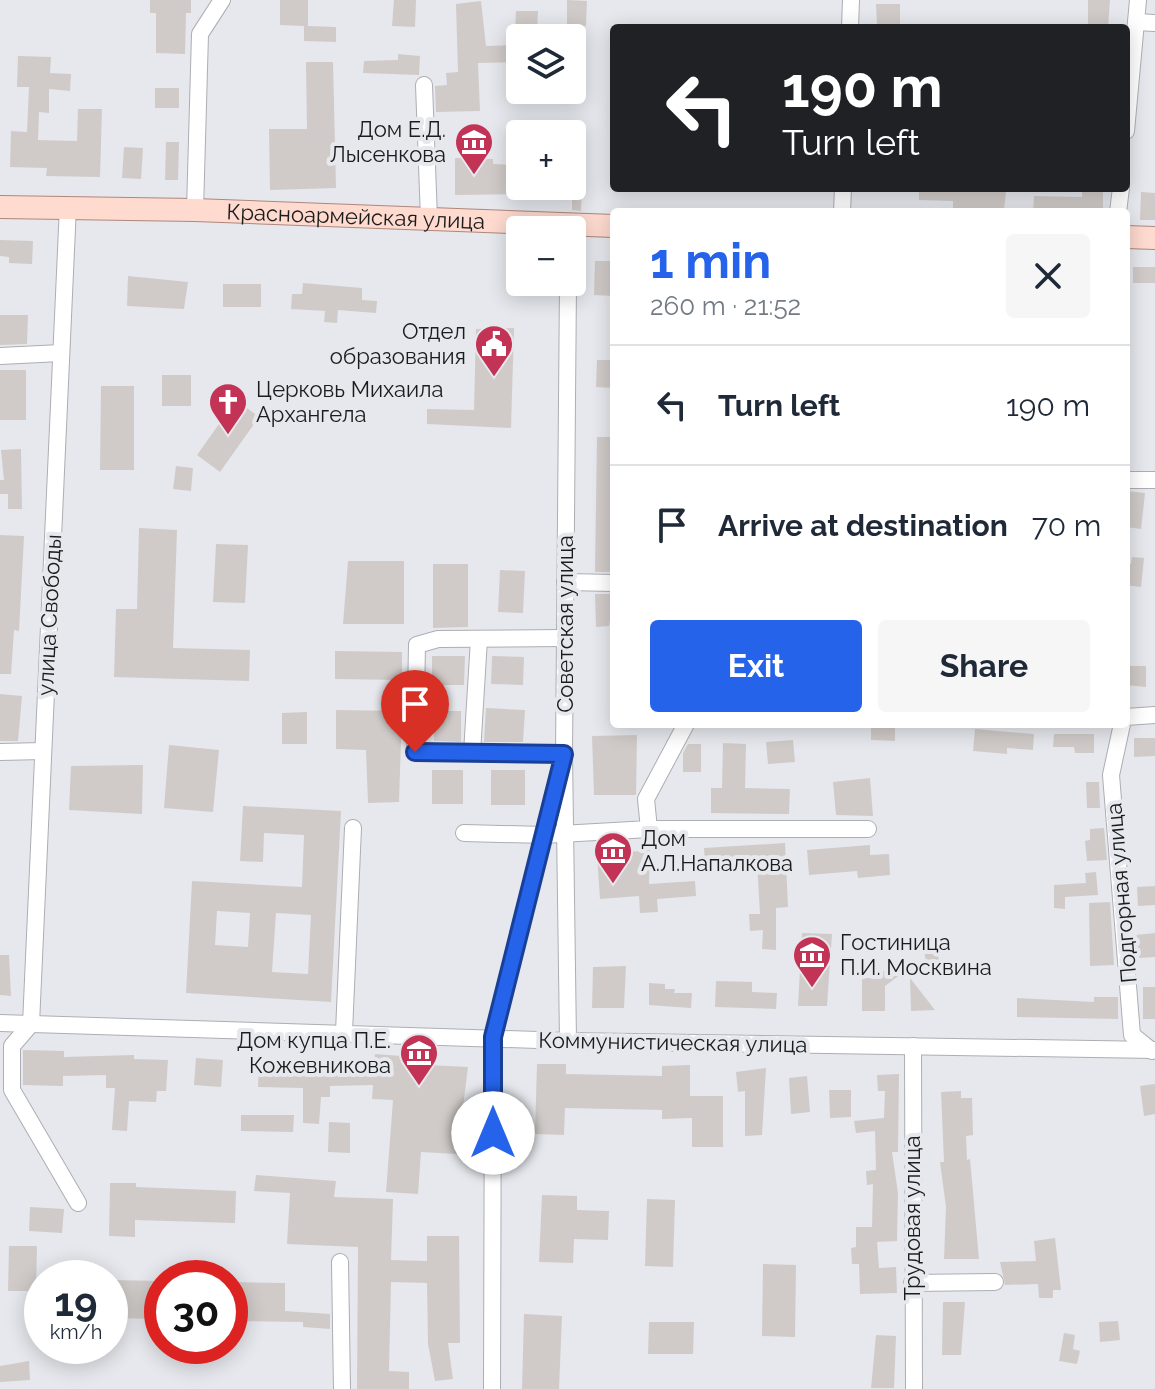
<!DOCTYPE html>
<meta charset="utf-8">
<style>
body{margin:0;font-family:Raleway,sans-serif;background:#f6f6f7;color:#1f2937;height:100vh;display:flex;flex-direction:column;font-size:30px;white-space:nowrap}
*{box-sizing:border-box;margin:0}
p{font-size:26px;color:#747a83}
.icon{flex:none;width:44px;height:44px;fill:none;stroke:currentColor;stroke-width:2;stroke-linecap:round;stroke-linejoin:round}
.map{position:relative;flex:1;overflow:hidden}
.details{position:absolute;left:610px;top:208px;width:520px;height:520px;display:flex;flex-direction:column;background:#fff;border-radius:8px;box-shadow:0 4px 20px #0003}
.details>*{flex:none}
.hud{position:absolute;left:610px;top:24px;width:520px;height:168px;border-radius:8px;box-shadow:0 4px 20px #0003;background:#202124;color:#fff;overflow:hidden}
.buttons{position:absolute;left:506px;top:24px;display:grid;gap:16px}
.buttons a{display:grid;place-items:center;width:80px;height:80px;border-radius:8px;background:#fff;box-shadow:0 4px 20px #0003;font-size:40px}
.speed{position:absolute;left:24px;top:1260px;display:flex;gap:16px;font-size:40px;font-weight:700;text-align:center}
.speed>*{display:grid;place-content:center;width:104px;height:104px;border-radius:50%;background:#fff;box-shadow:0 4px 20px #0003;line-height:1}
.speed small{font-size:20px;font-weight:400}
.speed .limit{border:12px solid #d22;background:#fff;color:#111}
.pin{position:absolute;display:grid;place-items:center;width:68px;height:68px;color:#fff;margin:-82px -34px;border-radius:50% 50% 50% 0;rotate:-45deg;box-shadow:0 0 8px #0007}
.pin .icon{rotate:45deg}
.me{position:absolute;width:88px;margin:-44px;rotate:0deg;stroke-linejoin:round;filter:drop-shadow(0 0 6px #0008)}
.turn{display:flex;align-items:center;gap:28px;height:168px;padding:0 40px;font-size:36px}
.turn .icon{width:104px;height:104px;stroke-width:2.5}
.turn b{display:block;font-size:56px;line-height:68px}
.round{display:grid;place-items:center;flex:none;width:84px;height:84px;border-radius:8px;background:#f6f6f7}
.headline{display:flex;align-items:center;justify-content:space-between;height:136px;padding:0 40px}
h1{font-size:48px;font-weight:700;line-height:60px;color:#2563eb}
.action{display:flex;gap:16px;margin-top:auto;padding:16px 40px}
.action a{flex:1;height:92px;border-radius:8px;background:#2563eb;color:#fff;font-size:32px;font-weight:700;line-height:92px;text-align:center}
.action a+a{background:#f6f6f7;color:#1f2937}
ul{padding:0;list-style:none}
li{display:flex;align-items:center;gap:24px;height:120px;padding:0 40px;border-top:2px solid #e0e1e3}
li div{flex:1}
li b{display:block;font-size:30px}
li em{font-style:normal}
.map>svg:first-child{display:block}
.building{fill:#d0cbc8;fill-rule:evenodd}
.lines{fill:none;stroke-linecap:round;stroke-linejoin:round}
.minor-casing{stroke:#adaeb3;stroke-width:18}
.major-casing{stroke:#af877c;stroke-width:24}
.minor{stroke:#fff;stroke-width:16}
.major{stroke:#fedacf;stroke-width:22}
.route-casing{stroke:#184099;stroke-width:20}
.route{stroke:#2563eb;stroke-width:14}
.labels{text-anchor:middle;stroke-width:8;stroke-linejoin:round;paint-order:stroke}
.poi-label{font-size:22px;fill:#1b1c1d;stroke:#e6e8ed;text-anchor:end}
.street-label{font-size:22px;fill:#1b1c1d;stroke:#e6e8ed}
</style>
<div class="map">
<svg width="1155" height="1389" viewBox="0 0 1155 1389">
<rect width="100%" height="100%" fill="#e6e8ed"/>
<g class="building">
<polygon points="150,0 191,0 191,13 186,13 185,54 156,53 156,13 150,13"/>
<polygon points="280,0 308,0 308,26 336,27 336,42 304,41 304,26 280,25"/>
<polygon points="394,0 416,0 415,27 392,26"/>
<polygon points="567,0 587,1 586,26 567,25"/>
<polygon points="1088,0 1110,0 1108,28 1088,28"/>
<polygon points="481,1 486,46 520,45 520,62 478,63 480,111 436,112 435,86 447,85 446,73 458,72 456,4"/>
<polygon points="876,4 900,4 900,24 877,25"/>
<polygon points="516,11 538,11 537,30 515,30"/>
<polygon points="398,54 420,56 419,75 363,73 364,61 398,60"/>
<polygon points="18,56 51,57 50,73 71,74 70,91 49,89 49,113 39,112 38,140 77,141 78,109 102,109 100,177 46,176 47,168 10,167 11,131 27,132 29,87 17,87"/>
<polygon points="306,62 333,62 336,188 270,190 269,129 307,129"/>
<rect x="155" y="88" width="24" height="20"/>
<polygon points="166,142 179,142 178,180 165,180"/>
<polygon points="124,147 143,148 141,179 122,178"/>
<polygon points="455,158 493,159 493,164 520,165 520,194 455,195"/>
<polygon points="572,168 583,169 581,211 572,210 572,197 551,199 552,186 572,186"/>
<polygon points="919,188 997,188 1006,191 1004,210 953,208 953,201 919,200"/>
<polygon points="1082,188 1103,188 1103,210 1033,211 1034,196 1082,197"/>
<polygon points="1141,192 1155,193 1155,220 1140,220"/>
<polygon points="0,240 33,241 32,264 9,263 9,257 0,256"/>
<polygon points="595,261 614,261 614,296 594,295"/>
<rect x="1133" y="267" width="22" height="16"/>
<polygon points="128,276 188,282 184,309 127,306"/>
<polygon points="303,283 362,288 362,300 377,301 376,313 338,310 337,323 324,322 325,311 291,309 292,294 302,294"/>
<rect x="223" y="284" width="38" height="23"/>
<polygon points="0,315 28,315 27,344 0,345"/>
<polygon points="514,328 511,428 427,424 427,409 474,410 476,329"/>
<polygon points="597,360 612,360 614,388 596,387"/>
<rect x="0" y="370" width="26" height="50"/>
<rect x="162" y="375" width="29" height="31"/>
<polygon points="101,386 134,386 134,470 100,470"/>
<polygon points="236,400 259,417 220,472 197,455"/>
<polygon points="597,437 614,437 614,572 595,572"/>
<polygon points="21,449 22,509 8,509 8,494 0,494 0,480 4,480 1,450"/>
<polygon points="176,466 193,468 191,491 173,489"/>
<polygon points="1127,491 1145,493 1141,529 1126,527"/>
<polygon points="139,528 177,530 173,648 250,650 249,681 114,677 116,609 137,609"/>
<polygon points="0,535 24,536 19,631 14,630 11,674 0,674"/>
<polygon points="216,544 248,545 245,603 213,602"/>
<polygon points="1132,557 1144,558 1141,587 1126,585 1126,563 1131,564"/>
<polygon points="348,561 404,561 404,624 343,624"/>
<polygon points="433,564 468,564 468,627 433,628"/>
<polygon points="500,570 525,571 523,613 498,612"/>
<polygon points="595,594 614,594 609,626 596,627"/>
<polygon points="335,651 402,652 402,680 335,679"/>
<polygon points="432,656 465,656 464,685 432,685"/>
<polygon points="492,656 524,657 523,685 491,684"/>
<polygon points="1126,666 1146,666 1146,687 1126,685"/>
<polygon points="0,694 22,696 18,741 0,741"/>
<polygon points="486,708 525,710 523,742 484,742"/>
<polygon points="336,710 402,711 399,802 368,803 366,750 336,749"/>
<polygon points="434,711 461,711 461,742 434,741"/>
<polygon points="307,712 307,744 282,744 282,713"/>
<polygon points="871,724 895,724 895,741 871,740"/>
<polygon points="975,729 1034,734 1033,750 1007,748 1007,754 973,751"/>
<polygon points="1054,734 1094,734 1094,753 1075,753 1074,747 1053,747"/>
<polygon points="637,735 636,795 594,795 592,736"/>
<polygon points="1134,738 1155,738 1155,756 1134,757"/>
<polygon points="793,740 795,762 768,764 766,742"/>
<polygon points="723,743 746,744 745,788 790,789 789,814 711,813 711,788 722,788"/>
<polygon points="688,744 701,744 701,772 683,772 683,753"/>
<polygon points="169,745 219,750 213,812 164,808"/>
<polygon points="143,765 142,814 69,810 71,766"/>
<rect x="432" y="770" width="31" height="34"/>
<rect x="491" y="770" width="34" height="35"/>
<polygon points="870,778 873,816 836,815 833,782"/>
<polygon points="1086,782 1099,782 1100,808 1087,808"/>
<path d="M243,806L341,811L331,1002L186,993L192,881L302,887L304,835L264,833L263,862L240,861ZM217,911L250,913L248,947L215,945ZM276,913L311,915L308,974L272,972Z"/>
<polygon points="1104,828 1107,860 1087,861 1085,841 1090,840 1090,829"/>
<polygon points="785,843 788,907 776,908 776,950 762,949 763,930 750,931 749,914 760,914 757,862 705,865 704,848"/>
<polygon points="870,845 870,855 889,854 890,875 858,878 857,871 809,875 807,850"/>
<polygon points="650,850 649,884 695,881 696,896 657,899 658,912 640,913 639,896 600,899 597,855"/>
<polygon points="1096,872 1098,895 1065,897 1065,909 1054,908 1054,885 1086,883 1085,873"/>
<polygon points="1155,886 1155,905 1138,906 1137,887"/>
<polygon points="1110,902 1114,965 1090,966 1089,903"/>
<polygon points="802,933 832,934 827,1006 798,1006"/>
<polygon points="1155,933 1155,957 1139,958 1136,935"/>
<polygon points="935,938 942,976 929,978 922,940"/>
<polygon points="0,955 9,955 11,996 0,995"/>
<polygon points="897,961 905,971 885,986 885,1011 862,1011 862,978 874,978"/>
<polygon points="626,966 624,1008 592,1008 593,967"/>
<polygon points="910,978 935,1010 911,1011"/>
<polygon points="716,981 752,982 752,992 777,993 776,1009 715,1007"/>
<polygon points="649,983 665,984 665,989 675,989 674,993 692,993 691,1008 649,1005"/>
<rect x="1143" y="987" width="12" height="32"/>
<polygon points="1094,997 1118,997 1118,1019 1017,1017 1017,998 1094,1002"/>
<polygon points="23,1050 64,1051 64,1057 134,1055 134,1059 168,1060 166,1091 157,1091 156,1102 129,1101 127,1131 112,1130 115,1088 106,1088 106,1075 63,1076 63,1086 23,1085"/>
<polygon points="375,1054 428,1058 428,1065 468,1067 457,1154 421,1152 418,1194 386,1192 393,1100 372,1099 373,1085 330,1086 330,1097 321,1097 319,1124 303,1123 303,1088 258,1087 259,1062 347,1064 347,1062 374,1061"/>
<polygon points="196,1058 223,1060 221,1087 194,1085"/>
<polygon points="537,1064 566,1064 566,1074 662,1076 662,1066 690,1065 690,1096 723,1096 723,1147 692,1147 692,1118 662,1119 662,1110 565,1108 564,1135 535,1134"/>
<polygon points="766,1068 762,1135 745,1136 745,1091 738,1092 736,1072"/>
<polygon points="899,1074 898,1152 892,1152 898,1193 897,1241 877,1242 879,1268 896,1267 897,1293 860,1294 859,1264 852,1264 851,1248 856,1247 856,1227 872,1227 873,1184 867,1185 866,1171 876,1170 875,1131 856,1133 854,1121 884,1118 885,1091 878,1091 877,1075"/>
<polygon points="807,1076 810,1112 791,1114 789,1078"/>
<polygon points="1155,1084 1155,1114 1144,1116 1140,1086"/>
<polygon points="829,1090 851,1090 851,1117 830,1118"/>
<polygon points="961,1091 961,1098 972,1098 973,1135 966,1136 967,1160 970,1159 979,1259 944,1259 946,1207 940,1162 944,1162 941,1092"/>
<polygon points="241,1115 294,1115 293,1132 241,1131"/>
<polygon points="329,1122 350,1123 350,1153 328,1152"/>
<polygon points="256,1175 336,1181 334,1197 393,1199 391,1260 427,1261 427,1236 459,1236 460,1343 448,1343 453,1379 435,1381 428,1344 427,1283 391,1282 389,1371 409,1372 409,1389 357,1389 358,1247 287,1244 290,1193 254,1191"/>
<polygon points="110,1183 136,1183 136,1187 236,1191 235,1223 135,1220 135,1237 109,1236"/>
<polygon points="542,1195 577,1196 577,1210 609,1211 608,1240 574,1239 573,1263 539,1262"/>
<polygon points="647,1199 675,1200 673,1267 645,1266"/>
<polygon points="30,1207 64,1209 62,1233 29,1231"/>
<polygon points="1055,1238 1061,1290 1053,1290 1053,1298 1039,1298 1038,1284 1005,1285 1000,1262 1036,1261 1034,1241"/>
<polygon points="9,1246 37,1246 36,1291 8,1291"/>
<polygon points="763,1264 796,1265 795,1337 762,1336"/>
<polygon points="110,1280 162,1281 162,1319 110,1318"/>
<polygon points="230,1282 285,1283 285,1311 330,1314 330,1329 303,1327 303,1322 230,1321"/>
<polygon points="943,1302 965,1302 961,1355 942,1355"/>
<polygon points="524,1314 562,1316 559,1389 522,1389"/>
<polygon points="1118,1321 1120,1340 1100,1342 1099,1322"/>
<polygon points="649,1322 694,1322 693,1354 648,1354"/>
<polygon points="1064,1333 1075,1335 1073,1349 1080,1351 1077,1364 1059,1361"/>
<polygon points="876,1335 896,1336 894,1388 871,1388"/>
<polygon points="29,1361 30,1380 0,1382 0,1366"/>
</g>
<g class="lines">
<defs>
<g id="minor">
<polyline points="1136,22 1155,23"/>
<polyline points="850,28 851,0"/>
<polyline points="424,85 429,219"/>
<polyline points="1126,131 1138,0"/>
<polyline points="68,206 31,1024 12,1046 12,1090 78,1203"/>
<polyline points="195,210 200,34 222,0"/>
<polyline points="842,212 843,188"/>
<polyline points="1118,212 1121,188"/>
<polyline points="0,356 61,353"/>
<polyline points="1126,480 1155,480"/>
<polyline points="565,582 614,583"/>
<polyline points="565,638 438,639 417,645 415,752 564,754 568,1041"/>
<polyline points="1126,717 1155,715"/>
<polyline points="1122,724 1111,775 1132,1035 1152,1051"/>
<polyline points="0,752 43,751"/>
<polyline points="472,753 479,639"/>
<polyline points="649,829 868,829"/>
<polyline points="464,833 543,835 649,829 646,799 686,724"/>
<polyline points="0,1023 568,1041 1155,1050"/>
<polyline points="344,1032 353,828"/>
<polyline points="913,1046 914,1389"/>
<polyline points="340,1262 342,1389"/>
<polyline points="912,1283 995,1282"/>
<polyline points="492,1389 493,1037 564,754 568,282"/>
</g>
<g id="major">
<path id="s1" d="M0,207L195,210L614,226"/>
<polyline points="1126,237 1155,238"/>
</g>
</defs>
<use href="#minor" class="minor-casing"/>
<use href="#major" class="major-casing"/>
<use href="#minor" class="minor"/>
<use href="#major" class="major"/>
</g>
<g class="lines">
<defs>
<polyline id="route" points="415,752 564,754 493,1037 493,1133"/>
</defs>
<use href="#route" class="route-casing"/>
<use href="#route" class="route"/>
</g>
<defs>
<symbol id="museum-pin" viewBox="-11 -11 22 30"><path d="M0 17L-7.5 6A9.5 9.5 0 1 1 7.5 6Z" fill="#c33355" stroke="#e6e8ed"/><path d="M0-6L6-3V-2H-6V-3ZM-5-1h2V3h-2ZM-1-1h2V3h-2ZM3-1h2V3H3ZM-6 4H6V6H-6Z" fill="#fff"/></symbol>
<symbol id="civic-pin" viewBox="-11 -11 22 30"><path d="M0 17L-7.5 6A9.5 9.5 0 1 1 7.5 6Z" fill="#c33355" stroke="#e6e8ed"/><path d="M-.6-6.5H3V-4.5H.6V-3L4-1V1h2V6H-6V1h2V-1L-.6-3ZM-1.2 2.5V6h2.4V2.5Z" fill="#fff"/></symbol>
<symbol id="church-pin" viewBox="-11 -11 22 30"><path d="M0 17L-7.5 6A9.5 9.5 0 1 1 7.5 6Z" fill="#c33355" stroke="#e6e8ed"/><path d="M-1.2-6h2.4v3.5h3.3v2.4h-3.3V6h-2.4V-.1h-3.3v-2.4h3.3Z" fill="#fff"/></symbol>
</defs>
<g fill-rule="evenodd">
<use href="#museum-pin" x="452" y="120" width="44" height="60"/>
<use href="#civic-pin" x="472" y="322" width="44" height="60"/>
<use href="#church-pin" x="206" y="380" width="44" height="60"/>
<use href="#museum-pin" x="591" y="829" width="44" height="60"/>
<use href="#museum-pin" x="790" y="933" width="44" height="60"/>
<use href="#museum-pin" x="397" y="1031" width="44" height="60"/>
</g>
<g class="labels">
<g class="poi-label">
<text x="446" y="137">Дом Е.Д.<tspan x="446" dy="25">Лысенкова</tspan></text>
<text x="466" y="339">Отдел<tspan x="466" dy="25">образования</tspan></text>
<text x="256" y="397" text-anchor="start">Церковь Михаила<tspan x="256" dy="25">Архангела</tspan></text>
<text x="641" y="846" text-anchor="start">Дом<tspan x="641" dy="25">А.Л.Напалкова</tspan></text>
<text x="840" y="950" text-anchor="start">Гостиница<tspan x="840" dy="25">П.И. Москвина</tspan></text>
<text x="391" y="1048">Дом купца П.Е.<tspan x="391" dy="25">Кожевникова</tspan></text>
</g>
<g class="street-label">
<text dy="8" stroke="none"><textPath href="#s1" startOffset="356">Красноармейская улица</textPath></text>
<text transform="translate(49 615) rotate(-87)" y="8">улица Свободы</text>
<text transform="translate(565 624) rotate(-90)" y="8">Советская улица</text>
<text transform="translate(1121 893) rotate(-95)" y="8">Подгорная улица</text>
<text transform="translate(673 1042) rotate(1)" y="8">Коммунистическая улица</text>
<text transform="translate(912 1218) rotate(-90)" y="8">Трудовая улица</text>
</g>
</g>
</svg>
<div class="buttons">
<a><svg class="icon" aria-label="layers" viewBox="0 0 24 24"><path d="M12 4l9 5-9 5-9-5zM3 14l9 5 9-5"/></svg></a>
<a>+</a>
<a>−</a>
</div>
<div class="speed"><div>19<small>km/h</small></div><div class="limit">30</div></div>
<div class="pin" style="left:415px;top:752px;background:#d93025"><svg class="icon" aria-label="arrive" viewBox="0 0 24 24"><path d="M6 21V4h12l-3 4 3 4H6"/></svg></div>
<svg class="me" style="left:493px;top:1133px" viewBox="-20 -20 40 40"><circle r="19" fill="#fff"/><path d="M0-13L10 11 0 6-10 11z" fill="#2563eb"/></svg>
<div class="hud">
<div class="turn"><svg class="icon" aria-label="left" viewBox="0 0 24 24"><path d="M17 20v-9H6M10 6l-5 5 5 5"/></svg><div><b>190 m</b>Turn left</div></div>
</div>
<section class="details">
<div class="headline"><div><h1>1 min</h1><p>260 m · 21:52</p></div><a class="round"><svg class="icon" aria-label="close" viewBox="0 0 24 24"><path d="M6 6l12 12M18 6L6 18"/></svg></a></div>
<ul>
<li><svg class="icon" aria-label="left" viewBox="0 0 24 24"><path d="M17 20v-9H6M10 6l-5 5 5 5"/></svg><div><b>Turn left</b></div><em>190 m</em></li>
<li><svg class="icon" aria-label="arrive" viewBox="0 0 24 24"><path d="M6 21V4h12l-3 4 3 4H6"/></svg><div><b>Arrive at destination</b></div><em>70 m</em></li>
</ul>
<div class="action"><a>Exit</a><a>Share</a></div>
</section>
</div>
